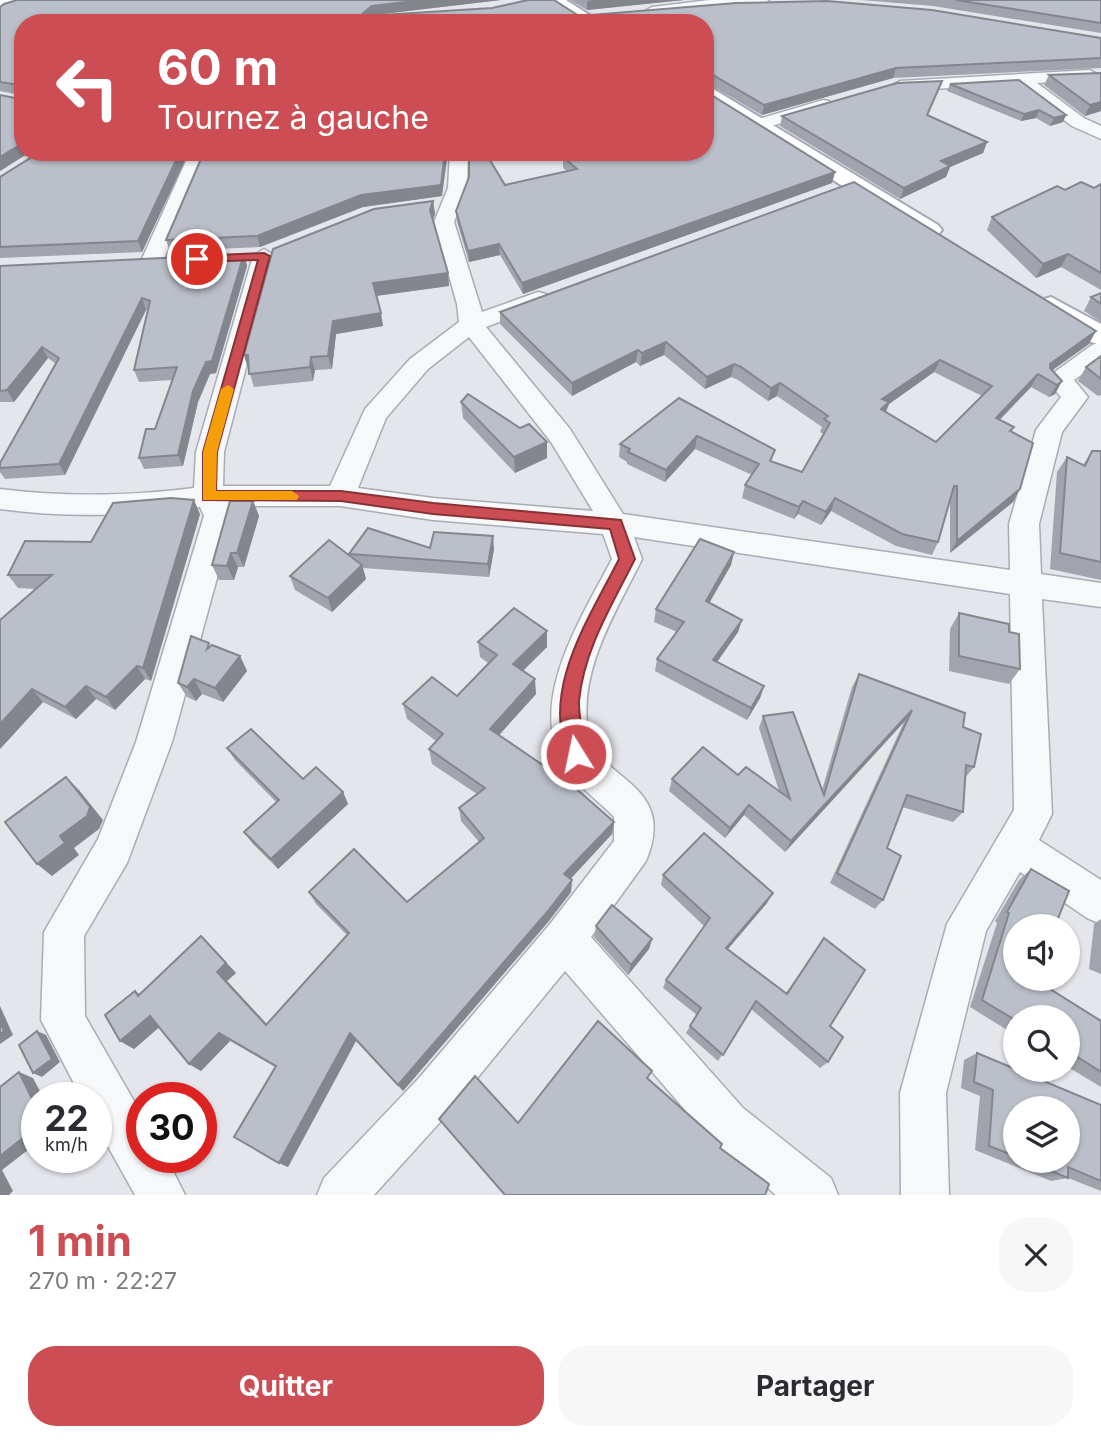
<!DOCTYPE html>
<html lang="fr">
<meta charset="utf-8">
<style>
body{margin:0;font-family:Inter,sans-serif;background:#f7f7f7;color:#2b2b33;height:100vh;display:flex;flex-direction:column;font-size:26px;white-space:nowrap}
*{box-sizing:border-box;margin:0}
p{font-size:23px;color:#7c7c81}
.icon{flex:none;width:38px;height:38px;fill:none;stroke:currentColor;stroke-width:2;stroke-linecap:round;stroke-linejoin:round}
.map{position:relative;height:1195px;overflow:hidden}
.sheet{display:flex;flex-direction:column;background:#fff;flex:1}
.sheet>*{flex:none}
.guide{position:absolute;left:14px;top:14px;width:700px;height:147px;border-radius:28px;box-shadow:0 2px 5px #0004;background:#cc4e54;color:#fff;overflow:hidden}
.buttons{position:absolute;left:1003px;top:914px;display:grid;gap:14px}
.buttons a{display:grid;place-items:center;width:77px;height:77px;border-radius:50%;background:#fff;box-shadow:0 2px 5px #0004;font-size:35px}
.speed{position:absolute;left:21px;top:1082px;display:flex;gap:14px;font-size:35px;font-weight:700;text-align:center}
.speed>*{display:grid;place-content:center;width:91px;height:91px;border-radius:50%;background:#fff;box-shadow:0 2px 5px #0004;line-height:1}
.speed small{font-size:18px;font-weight:400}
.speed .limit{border:10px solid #d22;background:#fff;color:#111}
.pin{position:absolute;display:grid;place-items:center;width:60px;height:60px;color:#fff;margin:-30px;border:4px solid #fff;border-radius:50%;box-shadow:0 2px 7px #0007}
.me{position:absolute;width:77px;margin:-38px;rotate:350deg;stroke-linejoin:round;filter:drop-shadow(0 0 5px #0008)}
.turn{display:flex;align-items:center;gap:24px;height:147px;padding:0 28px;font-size:32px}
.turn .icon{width:91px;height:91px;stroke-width:2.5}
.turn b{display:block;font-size:49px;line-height:60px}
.round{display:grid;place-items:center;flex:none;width:74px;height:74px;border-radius:28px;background:#f7f7f7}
.overview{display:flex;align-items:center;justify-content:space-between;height:119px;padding:0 28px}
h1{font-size:42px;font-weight:700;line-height:52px;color:#cc4e54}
.cta{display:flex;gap:14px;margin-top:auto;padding:14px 28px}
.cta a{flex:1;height:80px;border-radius:28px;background:#cc4e54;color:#fff;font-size:28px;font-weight:700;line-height:80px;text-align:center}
.cta a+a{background:#f7f7f7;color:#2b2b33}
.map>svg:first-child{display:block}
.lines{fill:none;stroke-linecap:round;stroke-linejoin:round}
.street-casing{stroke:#a9acb6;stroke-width:3}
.secondary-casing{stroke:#a9acb6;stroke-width:4}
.primary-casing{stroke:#a4a9b7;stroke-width:4}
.street{fill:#f7f8fa;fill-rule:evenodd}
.secondary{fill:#fff;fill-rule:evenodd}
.primary{fill:#fff;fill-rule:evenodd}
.wall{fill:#a1a4ad;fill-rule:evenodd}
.shaded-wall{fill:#83868d}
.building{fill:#bbbfc9;stroke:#83868d;stroke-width:2;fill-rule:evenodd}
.route{fill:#cc4e54;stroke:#853337;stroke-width:2}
.slow{fill:#f59e0b}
</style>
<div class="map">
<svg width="1101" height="1195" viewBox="0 0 1101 1195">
<rect width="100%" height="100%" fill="#e4e6ec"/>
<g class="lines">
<defs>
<g id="street">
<polygon points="709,0 767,0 772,4 765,8 713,8 652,15 645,11 652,7"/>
<polygon points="1090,70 1098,75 1096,79 1037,83 1084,118 1101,126 1101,139 1072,126 1016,84 900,91 891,86 900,81"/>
<polygon points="823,100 829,101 832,105 829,109 761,129 752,124 755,120"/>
<polygon points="190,152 209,152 163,261 160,266 144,266 141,261"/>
<path d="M450,152H468L467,188L454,222L482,312L538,292L546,294L550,299L546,304L486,327L570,429L623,514L1010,570L1009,524L1036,430L1061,397L1045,379L1092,345L1101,342V361L1074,380L1088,397L1062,432L1039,524L1041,574L1101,583V607L1042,599L1052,814L1039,840L1101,880V924L1087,918L1020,872L986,931L946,1093L949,1195H901L900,1093L947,924L1014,810L1010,594L634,537L642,559C617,611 578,669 588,731C596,781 679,782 646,861L591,937L743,1108L831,1178L838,1195H776L711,1140L565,971L451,1110L374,1195H317L324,1178L419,1078L550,924L614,841V817C598,800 572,782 562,762C528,698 583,615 612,559L603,534L433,520L340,506H228L234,516L172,742L127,863L84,936L85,1016L142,1115V1157H166L185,1195H135L96,1125V1097H81L41,1020L44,932L98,839L136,742L204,516L200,507C135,516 65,518 0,509V489C63,497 132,496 194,488L196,452L253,256L264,249L275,256L224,452L223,486H330L365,409L410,359L459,322L457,304L434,222L448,188ZM469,337L551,442L593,511L433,498L358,488L386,418L428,369Z"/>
</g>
<polygon id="secondary" points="0,0 20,0 0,12"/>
<g id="primary">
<polygon points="544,0 566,0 602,23 579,23"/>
<polygon points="705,84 938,225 942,230 938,235 920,235 705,99"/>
<polygon points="1051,297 1101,324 1101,345 1091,342 1041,312 1037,306 1041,300"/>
</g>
</defs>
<use href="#street" class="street-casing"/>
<use href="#secondary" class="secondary-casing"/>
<use href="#primary" class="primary-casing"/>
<use href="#street" class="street"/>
<use href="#secondary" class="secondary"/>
<use href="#primary" class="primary"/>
</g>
<g class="wall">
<polygon points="501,0 374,15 579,16 1101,38 1101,68 893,78 762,115 705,82 23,23 23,152 30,152 0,171 0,95 20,99 20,95 0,91 0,7"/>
<polygon points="570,0 684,0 587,10"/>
<polygon points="861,0 1101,0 1101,33 933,6"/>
<polygon points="1049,75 1101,111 1085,116 1044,85"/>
<polygon points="1019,80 1063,122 1050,126 1036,118 1021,121 947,91 950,84"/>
<polygon points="938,91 928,115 987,142 983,153 950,167 946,177 900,199 780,126 782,116"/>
<polygon points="189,152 142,252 0,258 0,177"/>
<polygon points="204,152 442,196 363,207 260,247 170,251 166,240"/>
<polygon points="554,152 705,152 835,172 832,183 523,294 500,255 469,262 457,222 456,211 469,177 505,185 567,171 563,168 563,160"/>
<polygon points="1101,184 1101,290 1061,267 1036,278 987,230 992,217 1065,190 1094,188"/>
<polygon points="433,201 435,214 433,219 448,273 449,286 376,296 383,326 336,334 332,369 315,370 313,381 254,387 244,355"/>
<polygon points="244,254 247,266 216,373 210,374 198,402 183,466 144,469 139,458 155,429 173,380 139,382 134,370 148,310 146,310 65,475 5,479 0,472 0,463 56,364 48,358 14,402 0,402 0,266"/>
<polygon points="1101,293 1101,322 1084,311 1091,297"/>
<path d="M500,312L1089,344L1052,370L1062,381L1055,394L1049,397L1031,387L1000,420L1012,432L1020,489L1013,502L950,553V499L938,542L932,555L896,546L831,511L821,525L798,514L794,519L742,498L745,485L752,475L695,449L665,482L627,464V462L619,457L620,444L679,398L772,461L802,472L824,434L820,432L822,427L777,396L768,401L738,380L731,377L705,389L664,355L640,366L636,362L572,396L500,324ZM934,372L982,396L936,442L886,412L889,404Z"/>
<polygon points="1101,356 1101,395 1098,396 1078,381 1086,367"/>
<polygon points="461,402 520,428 547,458 515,473 463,418"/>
<polygon points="1092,451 1101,451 1101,580 1050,569 1057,472 1067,457 1083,465"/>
<polygon points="253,501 259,516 244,567 238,567 234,580 219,580 212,565"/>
<polygon points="200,514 151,681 145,679 115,710 96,699 76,719 43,702 0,749 0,620 37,589 18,588 8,575 91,542"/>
<polygon points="430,548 494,549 489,577 363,568 366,579 332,612 295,590 290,576 349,555 349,554"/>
<polygon points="734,552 731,565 709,603 742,620 738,632 717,662 764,686 760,698 747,720 655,671 657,659 677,632 654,622 656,609"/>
<polygon points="959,613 1009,632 1020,669 1009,684 949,671 950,629"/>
<polygon points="478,642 547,647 523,671 536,694 499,735 614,822 612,834 570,879 572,880 571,892 548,922 403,1091 356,1041 288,1167 279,1163 275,1067 230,1041 201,1071 189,1064 159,1027 134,1049 120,1041 135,991 140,994 201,936 236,973 227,981 267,1024 347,935 316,904 309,892 407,902 479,842 461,821 459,808 477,794 432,764 429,749 436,741 407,719 403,704 457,696 488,663 480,657"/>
<polygon points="210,646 240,656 247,671 223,702 202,694 196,701 187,697 178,683"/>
<polygon points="859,674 963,727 974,767 965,778 963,812 953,822 902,807 887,848 883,900 875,909 830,883 904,722 785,852 744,815 725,838 669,791 672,779 738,775 779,791 759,728 763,716 822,790 852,687"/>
<polygon points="227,748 303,779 343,792 348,804 278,869 252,843 244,832 277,803 235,760"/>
<polygon points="1031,869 1015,926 1039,982 1101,1021 1101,1087 1068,1067 1068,1017 1015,1017 1015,1035 970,1007 997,923 995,921 1019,880"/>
<polygon points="663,875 767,903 728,949 786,993 824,938 830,1026 828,1062 820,1068 751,1009 718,1061 686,1033 697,1015 663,988 666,980 704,926 661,885"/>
<polygon points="1101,919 1101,974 1089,969 1094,924"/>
<polygon points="596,926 652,939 649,949 628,975 594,937"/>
<path d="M977,1053L1101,1105V1191L1068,1178L1051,1181L975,1150L980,1096L961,1088L964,1060ZM1015,1108L1068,1160H1015Z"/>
</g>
<g class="shaded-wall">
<polygon points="422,0 501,0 374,15 364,23 363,13 372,6"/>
<polygon points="593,0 684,0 587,10 587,1"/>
<polygon points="896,68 893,78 762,115 764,105"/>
<polygon points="1101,102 1101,111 1085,116 1090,105"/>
<polygon points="1039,110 1036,118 1021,121 1024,114"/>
<polygon points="1066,115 1063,122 1050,126 1054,118"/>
<polygon points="987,142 983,153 950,167 946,177 900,199 904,188 941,161"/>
<polygon points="23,143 23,152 30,152 0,171 0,157"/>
<polygon points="180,152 189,152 142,252 138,241"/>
<polygon points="445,152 448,152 442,196 363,207 260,247 257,236"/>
<polygon points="835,172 832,183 523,294 522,283"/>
<polygon points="433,201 435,214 431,223 430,210"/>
<polygon points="499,244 500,255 469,262 468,251"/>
<polygon points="244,254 247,266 216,373 210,374 198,402 183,466 178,455 193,391"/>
<polygon points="1068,254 1061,267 1036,278 1043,264"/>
<polygon points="448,273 449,286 375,296 373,283"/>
<polygon points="142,298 146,310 65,475 59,464"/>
<polygon points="381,313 383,326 336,334 332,369 328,356 333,321"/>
<polygon points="1096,331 1089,344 1043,377 1050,364"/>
<polygon points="666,342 664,355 640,366 642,353"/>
<polygon points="42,347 48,358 14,402 7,390"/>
<polygon points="638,350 636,362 572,396 572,383"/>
<polygon points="244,355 248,355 248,368"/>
<polygon points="311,357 315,370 313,381 310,367"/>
<polygon points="940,360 934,372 889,404 884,415 877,422 882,399"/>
<polygon points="734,364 731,377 705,389 707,377"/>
<polygon points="1038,374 1031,387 989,430 996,418"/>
<polygon points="1062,381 1055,394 1049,397 1057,385"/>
<polygon points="780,383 777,396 768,401 771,388"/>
<polygon points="697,436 695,449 665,482 666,470"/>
<polygon points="547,442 547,458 515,473 514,457"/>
<polygon points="1020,489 1013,502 950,553 957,541"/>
<polygon points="835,498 831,511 821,525 826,512"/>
<polygon points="194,500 200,514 151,681 143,668"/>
<polygon points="253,501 259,516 244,567 237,553"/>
<polygon points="803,501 798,514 794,519 799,507"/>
<polygon points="493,536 494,549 489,577 488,564"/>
<polygon points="734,552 731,565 703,614 706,601"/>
<polygon points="231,553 238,567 234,580 227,566"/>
<polygon points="362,565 366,579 332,612 328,598"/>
<polygon points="742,620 738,632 710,672 713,660"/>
<polygon points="547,631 547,647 514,679 513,664"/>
<polygon points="240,656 247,671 223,702 215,688"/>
<polygon points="137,666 145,679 115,710 106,697"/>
<polygon points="194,679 202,694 196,701 187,687"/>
<polygon points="535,679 536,694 491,744 490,729"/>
<polygon points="86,686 96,699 76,719 65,707"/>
<polygon points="764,686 760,698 747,720 751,708"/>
<polygon points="32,689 43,702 0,749 0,724"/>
<polygon points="912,710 904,722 785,852 791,841"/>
<polygon points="66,777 79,790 103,820 99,829 74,848 79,855 52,876 37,864 60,836"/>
<polygon points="343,792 348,804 278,869 271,859"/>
<polygon points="749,805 744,815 725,838 730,828"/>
<polygon points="614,822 612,834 564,886 564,874"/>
<polygon points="572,880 571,892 548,922 403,1091 398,1085"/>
<polygon points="773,893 767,903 721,957 726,948"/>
<polygon points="201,936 236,973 227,981 275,1034 266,1025 217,972"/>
<polygon points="652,939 649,949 628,975 631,965"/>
<polygon points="0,1006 13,1035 0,1044"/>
<polygon points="150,1016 163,1024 134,1049 120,1041"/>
<polygon points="37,1031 46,1035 60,1062 42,1077 33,1073"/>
<polygon points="219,1033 230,1041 201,1071 189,1064"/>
<polygon points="350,1033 356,1041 288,1167 279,1163"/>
<polygon points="19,1072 33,1078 43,1097 37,1097 37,1109"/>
<polygon points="201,1112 213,1126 201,1139"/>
<polygon points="37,1127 37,1143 2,1170 13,1191 9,1195 0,1195 0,1156"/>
</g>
<g class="building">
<polygon points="17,0 422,0 372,6 363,13 366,16 492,8 528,0 554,0 579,16 736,3 827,1 932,10 1101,38 1101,58 896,68 764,105 706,71 705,84 705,23 23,23 23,143 0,157 0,95 20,99 20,85 0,82 0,7 4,4"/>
<polygon points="956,0 1101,0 1101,23"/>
<polygon points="1101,73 1101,102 1090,105 1049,75"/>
<polygon points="1019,80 1066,115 1054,118 1039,110 1024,114 950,84"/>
<polygon points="942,81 927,115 987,142 941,161 950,166 904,188 782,116 897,83"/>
<polygon points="705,91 835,172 522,283 499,244 468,251 456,211 469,177 469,152 485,152 505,185 577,169 563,157 569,155 566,152 705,152"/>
<polygon points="40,152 180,152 138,241 0,247 0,177"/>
<polygon points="204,152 445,152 441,185 361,195 257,236 166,240"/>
<path d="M854,182L1096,331L1050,364V368L1062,381L1057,385L1038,374L996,418L1014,427L1010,431L1033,443L1020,489L957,541V486H954L938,542L902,534L835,498L826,512L803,501L799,507L745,485L759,464L697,436L666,470L628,452L630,449L620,444L679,398L775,450L770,461L802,472L830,423L824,419L828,416L780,383L771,388L741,367L734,364L707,377L666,342L642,353L638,350L572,383L500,312ZM940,360L992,386L936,442L881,409L889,402L882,399Z"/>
<polygon points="1081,182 1094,188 1101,184 1101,273 1068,254 1043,264 992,217 1057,186 1065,190"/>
<polygon points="433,201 430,210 448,273 373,283 381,313 333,321 328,356 311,357 310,367 249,374 248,355 244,355 273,249 374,209"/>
<polygon points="244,254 212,361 206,362 193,391 178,455 139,458 146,429 155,429 177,367 134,370 150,301 142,298 59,464 0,468 0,463 59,358 42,347 7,390 0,391 0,266"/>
<polygon points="1101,293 1101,304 1091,297"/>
<polygon points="1101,356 1101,379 1086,367"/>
<polygon points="468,394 520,428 529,424 547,442 514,457 461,402"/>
<polygon points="1092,451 1101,451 1101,562 1060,553 1067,457 1085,466"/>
<polygon points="171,498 194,500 143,668 137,666 106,697 86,686 65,707 32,689 0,724 0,620 52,575 8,575 25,541 91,542 113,503"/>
<polygon points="230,501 253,501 237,553 231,553 227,566 212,565"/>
<polygon points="368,528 430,548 434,532 493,536 488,564 349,554"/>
<polygon points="700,539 734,552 706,601 742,620 713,660 764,686 751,708 657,659 684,622 656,609"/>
<polygon points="329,540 362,565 328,598 290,576"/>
<polygon points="514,608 547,631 513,664 535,679 490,729 572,785 614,822 564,874 572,880 548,911 398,1085 350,1033 279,1163 234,1137 276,1066 219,1033 189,1064 150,1016 120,1041 105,1015 135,991 138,996 201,936 226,963 217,972 266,1025 349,933 309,892 354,849 407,902 484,838 459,808 485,788 429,749 443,734 403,704 432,677 457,696 497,655 478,642"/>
<polygon points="959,613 1009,624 1009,632 1019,634 1020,669 959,656"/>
<polygon points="191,636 209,643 207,649 212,645 240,656 215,688 194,679 187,687 178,683"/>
<polygon points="859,674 965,713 963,727 981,734 974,767 966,765 963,812 907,795 887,848 901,856 883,900 837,873 912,710 791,841 749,805 730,828 672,779 703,747 738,775 746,767 790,799 763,716 793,712 824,795"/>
<polygon points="251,729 303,779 316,767 343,792 271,859 244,832 279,800 227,748"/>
<polygon points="66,777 90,807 87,816 60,836 65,843 37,864 5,822"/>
<polygon points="704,833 773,893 726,948 787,994 824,938 865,970 830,1026 843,1037 828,1062 756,1001 723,1055 690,1026 701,1008 666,980 710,918 663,875"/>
<polygon points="1031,869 1069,891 1055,926 1015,926 1015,978 1040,978 1039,982 1101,1021 1101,1072 1068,1051 1068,1017 1015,1017 1015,1020 982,1000 1009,913 1007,912"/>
<polygon points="612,905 652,939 631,965 596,926"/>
<polygon points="598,1021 652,1071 647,1078 722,1144 720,1148 769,1184 765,1195 505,1195 439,1119 475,1076 518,1123"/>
<polygon points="0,1022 4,1031 0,1034"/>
<polygon points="37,1031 52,1059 33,1073 19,1045"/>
<polygon points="977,1053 1101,1105 1101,1181 1068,1167 1068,1178 1025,1160 1068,1160 1068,1108 1015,1108 1015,1156 989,1146 993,1090 974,1082"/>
<polygon points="19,1072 37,1109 37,1127 0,1156 0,1087"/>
<polygon points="201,1116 208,1124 201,1130"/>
</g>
<path class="route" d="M264,253L270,256L217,452L216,491H341L433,503L621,520L635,559C612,605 584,649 579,701C578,716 587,751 583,760L576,763L570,760C538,692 590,617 619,559L610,529L433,514L341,501L203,500V452L258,260L197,262L191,259L197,256Z"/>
<polygon class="slow" points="228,385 234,389 217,452 216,491 292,491 299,496 297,500 203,500 203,452 221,389"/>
</svg>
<div class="buttons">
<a><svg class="icon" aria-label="sound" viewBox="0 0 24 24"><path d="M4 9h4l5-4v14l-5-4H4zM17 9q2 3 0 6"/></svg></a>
<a><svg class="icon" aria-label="search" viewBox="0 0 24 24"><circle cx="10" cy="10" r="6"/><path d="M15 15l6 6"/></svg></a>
<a><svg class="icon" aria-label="layers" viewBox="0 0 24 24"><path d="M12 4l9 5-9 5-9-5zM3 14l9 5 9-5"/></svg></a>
</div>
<div class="speed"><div>22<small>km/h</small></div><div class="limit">30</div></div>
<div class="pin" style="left:197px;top:259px;background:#d93025"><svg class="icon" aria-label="arrive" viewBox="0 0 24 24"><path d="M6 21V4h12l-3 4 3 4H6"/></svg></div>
<svg class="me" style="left:576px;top:754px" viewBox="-20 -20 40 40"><circle r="17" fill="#cc4e54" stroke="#fff" stroke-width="3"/><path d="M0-11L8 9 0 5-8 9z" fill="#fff"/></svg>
<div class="guide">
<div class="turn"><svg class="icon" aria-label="left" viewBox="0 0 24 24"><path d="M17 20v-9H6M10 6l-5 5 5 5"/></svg><div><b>60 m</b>Tournez à gauche</div></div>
</div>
</div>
<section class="sheet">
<div class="overview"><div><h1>1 min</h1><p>270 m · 22:27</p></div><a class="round"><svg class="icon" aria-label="close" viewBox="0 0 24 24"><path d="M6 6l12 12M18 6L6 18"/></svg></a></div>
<div class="cta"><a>Quitter</a><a>Partager</a></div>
</section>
